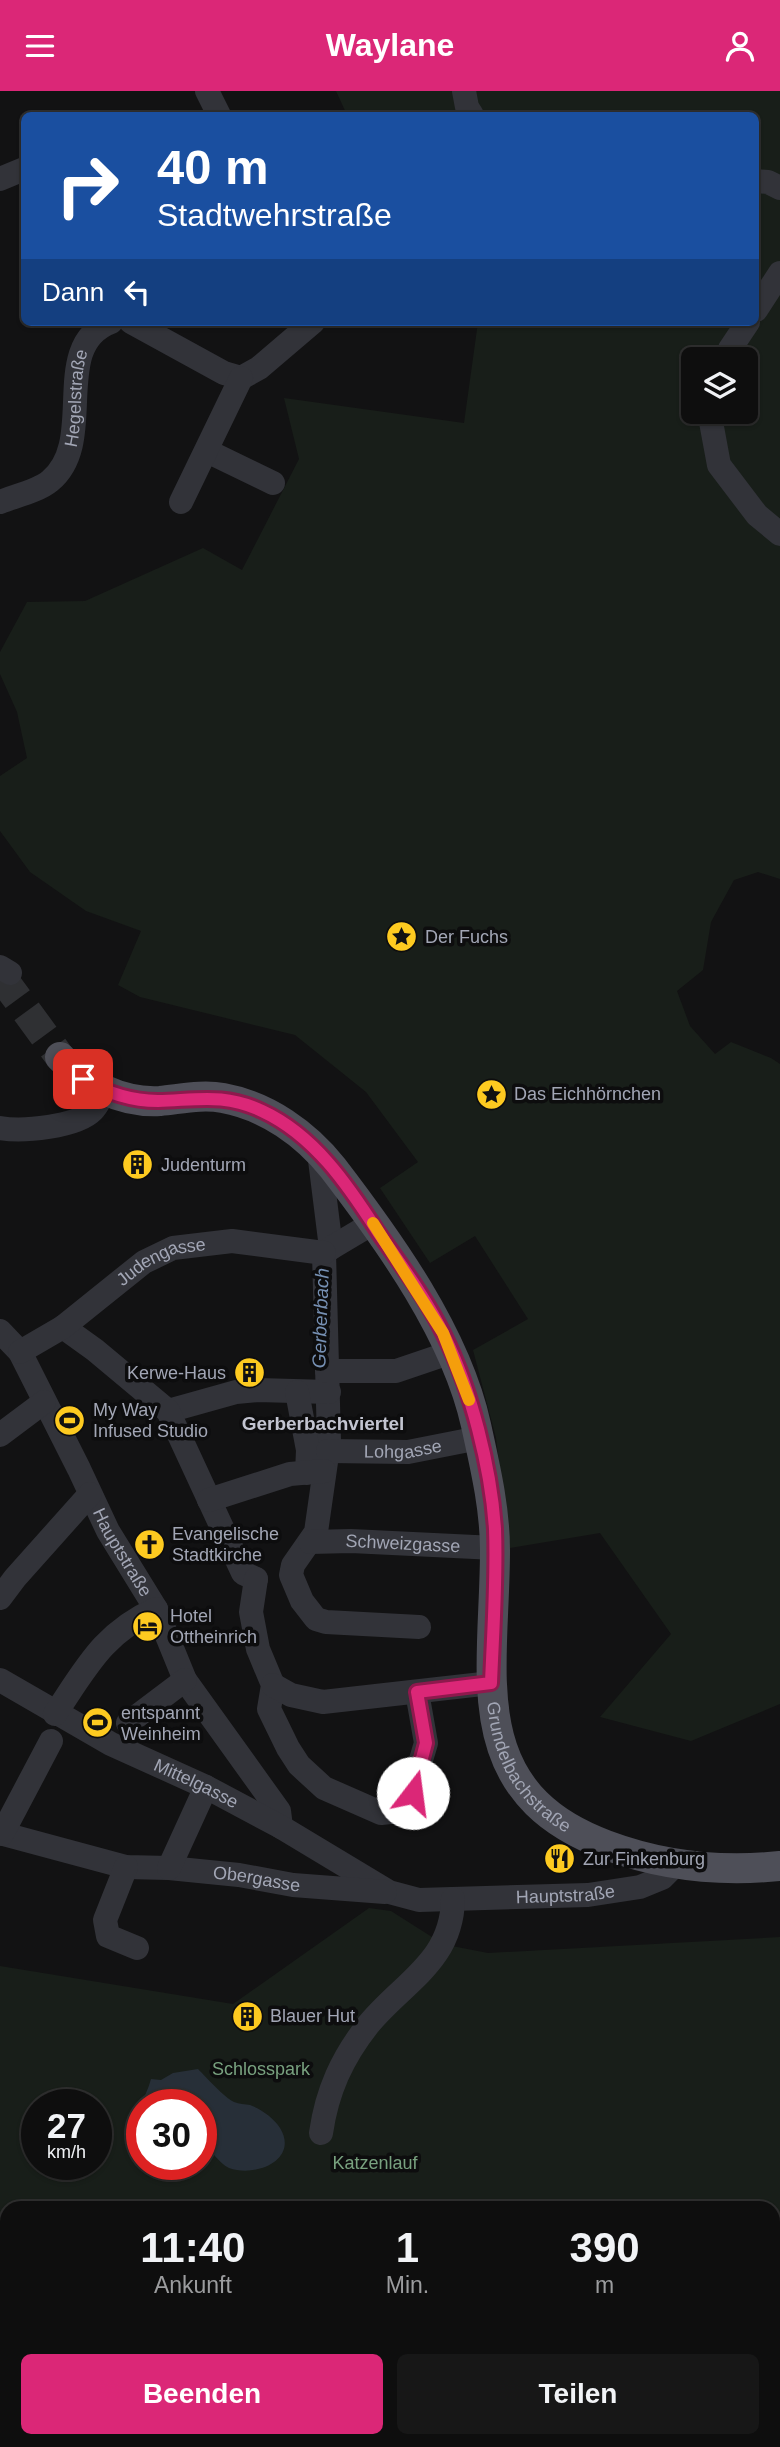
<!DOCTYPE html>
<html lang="de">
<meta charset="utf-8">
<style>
body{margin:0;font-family:Helvetica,sans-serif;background:#171717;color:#f1f3f6;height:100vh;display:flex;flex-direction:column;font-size:26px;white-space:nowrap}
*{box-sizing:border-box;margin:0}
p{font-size:23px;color:#9b9c9e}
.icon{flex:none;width:38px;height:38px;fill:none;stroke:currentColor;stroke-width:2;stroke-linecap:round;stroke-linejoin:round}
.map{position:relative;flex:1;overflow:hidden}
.panel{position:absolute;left:0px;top:2110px;width:780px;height:247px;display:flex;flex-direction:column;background:#0e0e0e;border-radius:21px 21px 0 0;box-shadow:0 2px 5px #0004,0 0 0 2px #2e2e2e}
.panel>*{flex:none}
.banner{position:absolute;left:21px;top:21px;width:738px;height:214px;border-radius:10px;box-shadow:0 2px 5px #0004,0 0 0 2px #2e2e2e;background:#1a4fa0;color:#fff;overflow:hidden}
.tools{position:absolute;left:681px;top:256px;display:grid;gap:14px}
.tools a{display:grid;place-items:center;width:77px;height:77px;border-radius:10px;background:#0e0e0e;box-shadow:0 2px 5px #0004,0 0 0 2px #2e2e2e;font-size:35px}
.speed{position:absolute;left:21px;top:1998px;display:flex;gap:14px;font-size:35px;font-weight:700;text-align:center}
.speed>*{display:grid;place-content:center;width:91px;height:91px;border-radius:50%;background:#0e0e0e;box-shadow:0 2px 5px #0004,0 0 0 2px #2e2e2e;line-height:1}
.speed small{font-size:18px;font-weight:400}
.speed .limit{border:10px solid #d22;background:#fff;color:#111}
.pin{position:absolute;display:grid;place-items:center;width:60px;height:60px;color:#fff;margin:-30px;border-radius:14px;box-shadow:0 4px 10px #0006}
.me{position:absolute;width:77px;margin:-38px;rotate:15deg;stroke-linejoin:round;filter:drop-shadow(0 0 5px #0008)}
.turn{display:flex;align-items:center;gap:24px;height:147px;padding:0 21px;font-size:32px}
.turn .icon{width:91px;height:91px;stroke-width:2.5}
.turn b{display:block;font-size:49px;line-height:60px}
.then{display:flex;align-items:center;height:66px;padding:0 21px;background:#0003;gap:14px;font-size:26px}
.eta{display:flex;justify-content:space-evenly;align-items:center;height:119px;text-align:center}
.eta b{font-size:42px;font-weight:800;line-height:49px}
.cta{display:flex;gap:14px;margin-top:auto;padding:14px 21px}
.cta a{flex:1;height:80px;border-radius:10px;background:#db2777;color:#fff;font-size:28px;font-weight:800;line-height:80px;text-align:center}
.cta a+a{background:#171717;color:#f1f3f6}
header{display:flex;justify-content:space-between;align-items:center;height:91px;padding:0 21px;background:#db2777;color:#fff;font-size:32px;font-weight:800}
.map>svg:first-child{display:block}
.green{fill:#181e19;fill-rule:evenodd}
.water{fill:#272f38}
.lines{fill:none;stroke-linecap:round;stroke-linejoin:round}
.major-tunnel{stroke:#2f3033;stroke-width:30;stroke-dasharray:30 15;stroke-linecap:butt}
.minor{stroke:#323339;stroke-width:24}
.major{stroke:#4e4f58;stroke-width:30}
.route-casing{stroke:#8e194d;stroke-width:18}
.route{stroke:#db2777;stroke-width:12}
.slow{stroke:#f59e0b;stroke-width:12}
.labels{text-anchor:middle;stroke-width:7;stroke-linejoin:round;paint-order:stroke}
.street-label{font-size:18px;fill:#a2a6b5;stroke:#0d0d0e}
.poi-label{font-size:18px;fill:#a2a6b5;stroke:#0d0d0e;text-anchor:start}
.park-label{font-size:18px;fill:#78a17f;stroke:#0d0d0e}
.water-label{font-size:19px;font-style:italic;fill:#7690b3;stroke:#0d0d0e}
.neighbourhood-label{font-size:19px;font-weight:bold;fill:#c3c5d1;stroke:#0d0d0e}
</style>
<header><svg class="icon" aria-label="menu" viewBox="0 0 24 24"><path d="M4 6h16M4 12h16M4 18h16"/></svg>Waylane<svg class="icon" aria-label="person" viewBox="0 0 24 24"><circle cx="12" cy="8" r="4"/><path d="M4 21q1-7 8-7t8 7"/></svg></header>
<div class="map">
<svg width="780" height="2356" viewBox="0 0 780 2356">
<rect width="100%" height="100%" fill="#121213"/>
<g class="green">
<path d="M336,0H780V788L758,781L734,789L711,831L703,879L677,900L690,935L715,963L731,951L771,967L780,973V1613L691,1650L600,1626L671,1543L600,1442L510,1457L496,1347L473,1259L528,1228L475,1145L430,1172L380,1097L418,1071L366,1001L295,944L140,906L118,894L141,840L86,820L30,781L0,740V685L27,667L17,621L0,583V561L27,511L85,510L203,457L242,479L299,368L284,307L464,332L478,231H756V24H347ZM693,268H746V320H693Z"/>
<path d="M369,1817L391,1820L432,1846L452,1855L488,1862L780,1846V2356H4L0,2337V1875L233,1913ZM37,2014H96V2074H37ZM142,2014H201V2074H142ZM7,2118H774V2350H7Z"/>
</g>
<path class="water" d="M198,1978C206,1986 225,2007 234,2011C239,2013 245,2013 250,2014C261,2018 274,2027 280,2037C299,2068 257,2087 229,2077C218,2072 212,2058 201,2052V2014H142V2060L136,2057L129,2045C132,2024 146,2008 151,1988L161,1989L173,1982Z"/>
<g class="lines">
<polyline class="major-tunnel" points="0,884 60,966"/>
<g class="minor">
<polyline points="207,0 219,24"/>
<polyline points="464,0 467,16 472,24"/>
<polyline points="0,88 24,78"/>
<polyline points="756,90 768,91 780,97"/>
<polyline points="756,219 780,182"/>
<polyline points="131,231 224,282 241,287 259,277 313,231"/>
<polyline points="727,268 730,258 748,231"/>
<polyline points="709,320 719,374 757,424 780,443"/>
<polyline points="207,360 273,392"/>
<path id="s1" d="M0,411C15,405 38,400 50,390C99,350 48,255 111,231"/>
<polyline points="181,411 241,287"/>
<polyline points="0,876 10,882"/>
<path d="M0,1037C22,1041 77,1036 93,1019C98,1014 101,1006 105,1000"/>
<polyline points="319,1061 331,1157 324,1162 329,1350 316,1441 293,1474 291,1484 302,1510 316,1528 326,1531 419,1536"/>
<polyline points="331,1157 373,1132"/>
<polyline points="63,1236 95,1259 168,1320 236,1301 258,1299 329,1301"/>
<path id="s2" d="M0,1240L20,1261L79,1378L108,1440L156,1518L185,1589L279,1720L281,1736"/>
<path id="s3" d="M20,1261L63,1236L144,1171L173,1157L232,1150L324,1162"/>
<polyline points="327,1280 396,1280 452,1261"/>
<polyline points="297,1301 308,1359 307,1382"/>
<polyline points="168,1320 243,1482 256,1488"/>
<polyline points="0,1344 44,1311"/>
<path id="s4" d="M328,1360L408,1361L479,1347"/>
<polyline points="209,1409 290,1383 324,1380"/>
<path id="s5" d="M310,1451L351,1450L495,1457"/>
<polyline points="256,1488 251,1521 258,1558 273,1594 269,1618 288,1657 299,1674 324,1697 381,1722 400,1720 408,1713 426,1652 417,1601"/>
<polyline points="0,1507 15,1487 90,1403"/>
<path id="s6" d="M0,1589L111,1653L206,1696L281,1736L389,1801L419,1809L588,1804L640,1796L662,1787L676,1773"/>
<polyline points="273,1594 291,1604 323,1611 491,1592"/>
<path d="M55,1623C86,1577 103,1542 156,1518"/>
<polyline points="128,1632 185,1589"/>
<path id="s7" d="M0,1742L126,1776L169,1777L239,1784L293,1794L385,1801"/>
<polyline points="2,1743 51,1650"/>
<polyline points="126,1776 105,1829 108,1845 137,1857"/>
<polyline points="169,1777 206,1696"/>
<path d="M321,2042C327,2000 342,1967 368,1934C403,1891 452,1871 453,1808"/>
</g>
<path class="major" id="s8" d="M60,966C86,994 121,1012 160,1010C181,1008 202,1003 223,1007C267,1015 306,1043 333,1077C389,1150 456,1243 476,1334C485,1375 495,1417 495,1459C495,1582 461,1700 606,1754C662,1775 721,1781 780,1775"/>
</g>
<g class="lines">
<defs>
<path id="route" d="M83,988C105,1001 132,1010 158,1010C197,1009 225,1002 262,1020C314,1044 348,1094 378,1141C401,1174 426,1207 444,1244C471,1298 491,1377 495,1438C497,1489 493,1541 491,1592L417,1601L426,1652L413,1702"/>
</defs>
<use href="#route" class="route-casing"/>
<use href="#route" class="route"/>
<polyline class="slow" points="373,1132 443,1242 469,1309"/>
</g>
<defs>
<symbol id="sight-disc" viewBox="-11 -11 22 22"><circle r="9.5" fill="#fdca20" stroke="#0d0d0e"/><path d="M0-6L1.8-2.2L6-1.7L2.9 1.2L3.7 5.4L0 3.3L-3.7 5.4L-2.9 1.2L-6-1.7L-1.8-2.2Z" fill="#111"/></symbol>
<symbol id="building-disc" viewBox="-11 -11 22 22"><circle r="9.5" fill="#fdca20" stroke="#0d0d0e"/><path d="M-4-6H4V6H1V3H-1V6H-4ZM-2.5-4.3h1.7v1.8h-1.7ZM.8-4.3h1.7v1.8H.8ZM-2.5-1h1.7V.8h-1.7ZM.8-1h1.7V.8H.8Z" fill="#111"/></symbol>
<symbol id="stadium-disc" viewBox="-11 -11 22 22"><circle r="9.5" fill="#fdca20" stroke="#0d0d0e"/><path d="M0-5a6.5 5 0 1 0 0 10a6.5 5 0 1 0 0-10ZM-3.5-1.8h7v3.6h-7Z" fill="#111"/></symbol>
<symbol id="church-disc" viewBox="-11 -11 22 22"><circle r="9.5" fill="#fdca20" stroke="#0d0d0e"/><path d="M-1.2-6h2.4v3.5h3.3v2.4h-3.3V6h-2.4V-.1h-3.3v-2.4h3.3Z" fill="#111"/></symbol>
<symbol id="hotel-disc" viewBox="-11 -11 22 22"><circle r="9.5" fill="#fdca20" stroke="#0d0d0e"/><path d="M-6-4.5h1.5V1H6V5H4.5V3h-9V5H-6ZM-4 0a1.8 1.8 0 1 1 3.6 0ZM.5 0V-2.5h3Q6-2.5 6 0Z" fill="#111"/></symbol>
<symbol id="restaurant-disc" viewBox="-11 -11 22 22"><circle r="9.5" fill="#fdca20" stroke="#0d0d0e"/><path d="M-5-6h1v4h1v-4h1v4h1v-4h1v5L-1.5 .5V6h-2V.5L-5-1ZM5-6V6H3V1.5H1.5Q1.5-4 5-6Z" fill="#111"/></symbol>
</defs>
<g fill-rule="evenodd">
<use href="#sight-disc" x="384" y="828" width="35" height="35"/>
<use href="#sight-disc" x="474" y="986" width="35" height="35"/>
<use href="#building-disc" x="120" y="1056" width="35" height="35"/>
<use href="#building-disc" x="232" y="1264" width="35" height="35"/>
<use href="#stadium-disc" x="52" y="1312" width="35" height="35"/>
<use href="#church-disc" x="132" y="1436" width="35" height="35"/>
<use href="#hotel-disc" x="130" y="1518" width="35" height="35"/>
<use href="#stadium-disc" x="80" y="1614" width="35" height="35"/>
<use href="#restaurant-disc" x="542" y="1750" width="35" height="35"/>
<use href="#building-disc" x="230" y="1908" width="35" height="35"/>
</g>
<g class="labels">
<g class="street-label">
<text dy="6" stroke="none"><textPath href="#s1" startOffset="144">Hegelstraße</textPath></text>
<text dy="6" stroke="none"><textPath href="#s3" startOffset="170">Judengasse</textPath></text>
<text dy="6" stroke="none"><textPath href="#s4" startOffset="75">Lohgasse</textPath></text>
<text dy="6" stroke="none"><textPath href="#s5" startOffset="93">Schweizgasse</textPath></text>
<text dy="6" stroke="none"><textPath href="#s2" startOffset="254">Hauptstraße</textPath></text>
<text dy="6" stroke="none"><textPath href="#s8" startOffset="961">Grundelbachstraße</textPath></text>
<text dy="6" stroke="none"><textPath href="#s6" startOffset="222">Mittelgasse</textPath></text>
<text dy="6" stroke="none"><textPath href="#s7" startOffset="262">Obergasse</textPath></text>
<text dy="6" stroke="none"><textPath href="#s6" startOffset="621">Hauptstraße</textPath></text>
</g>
<g class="poi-label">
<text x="425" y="852">Der Fuchs</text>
<text x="514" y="1009">Das Eichhörnchen</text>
<text x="161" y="1080">Judenturm</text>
<text x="226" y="1288" text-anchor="end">Kerwe-Haus</text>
<text x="93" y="1325">My Way<tspan x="93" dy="21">Infused Studio</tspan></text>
<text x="172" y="1449">Evangelische<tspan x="172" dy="21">Stadtkirche</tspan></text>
<text x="170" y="1531">Hotel<tspan x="170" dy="21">Ottheinrich</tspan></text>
<text x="121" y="1628">entspannt<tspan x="121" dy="21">Weinheim</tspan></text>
<text x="583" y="1774">Zur Finkenburg</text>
<text x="270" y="1931">Blauer Hut</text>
</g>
<g class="park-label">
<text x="261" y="1984">Schlosspark</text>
<text x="375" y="2078">Katzenlauf</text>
</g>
<g class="water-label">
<text transform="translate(320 1227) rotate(-88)" y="7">Gerberbach</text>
</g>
<g class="neighbourhood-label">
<text x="323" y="1339">Gerberbachviertel</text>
</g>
</g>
</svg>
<div class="tools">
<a><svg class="icon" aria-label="layers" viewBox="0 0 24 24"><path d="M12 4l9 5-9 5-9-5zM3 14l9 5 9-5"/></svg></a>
</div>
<div class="speed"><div>27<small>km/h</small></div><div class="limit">30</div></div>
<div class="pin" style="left:83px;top:988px;background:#d93025"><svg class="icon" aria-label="arrive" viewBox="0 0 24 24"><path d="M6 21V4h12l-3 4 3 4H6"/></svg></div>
<svg class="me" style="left:413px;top:1702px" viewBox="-20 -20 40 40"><circle r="19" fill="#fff"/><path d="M0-13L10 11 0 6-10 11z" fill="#db2777"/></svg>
<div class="banner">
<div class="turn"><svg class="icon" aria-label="right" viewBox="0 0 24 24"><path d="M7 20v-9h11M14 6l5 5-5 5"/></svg><div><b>40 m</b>Stadtwehrstraße</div></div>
<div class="then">Dann<svg class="icon" aria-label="left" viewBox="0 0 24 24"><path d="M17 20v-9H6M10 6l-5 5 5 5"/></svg></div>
</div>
<section class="panel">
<div class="eta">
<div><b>11:40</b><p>Ankunft</p></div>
<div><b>1</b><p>Min.</p></div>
<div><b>390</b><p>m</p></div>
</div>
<div class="cta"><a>Beenden</a><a>Teilen</a></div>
</section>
</div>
